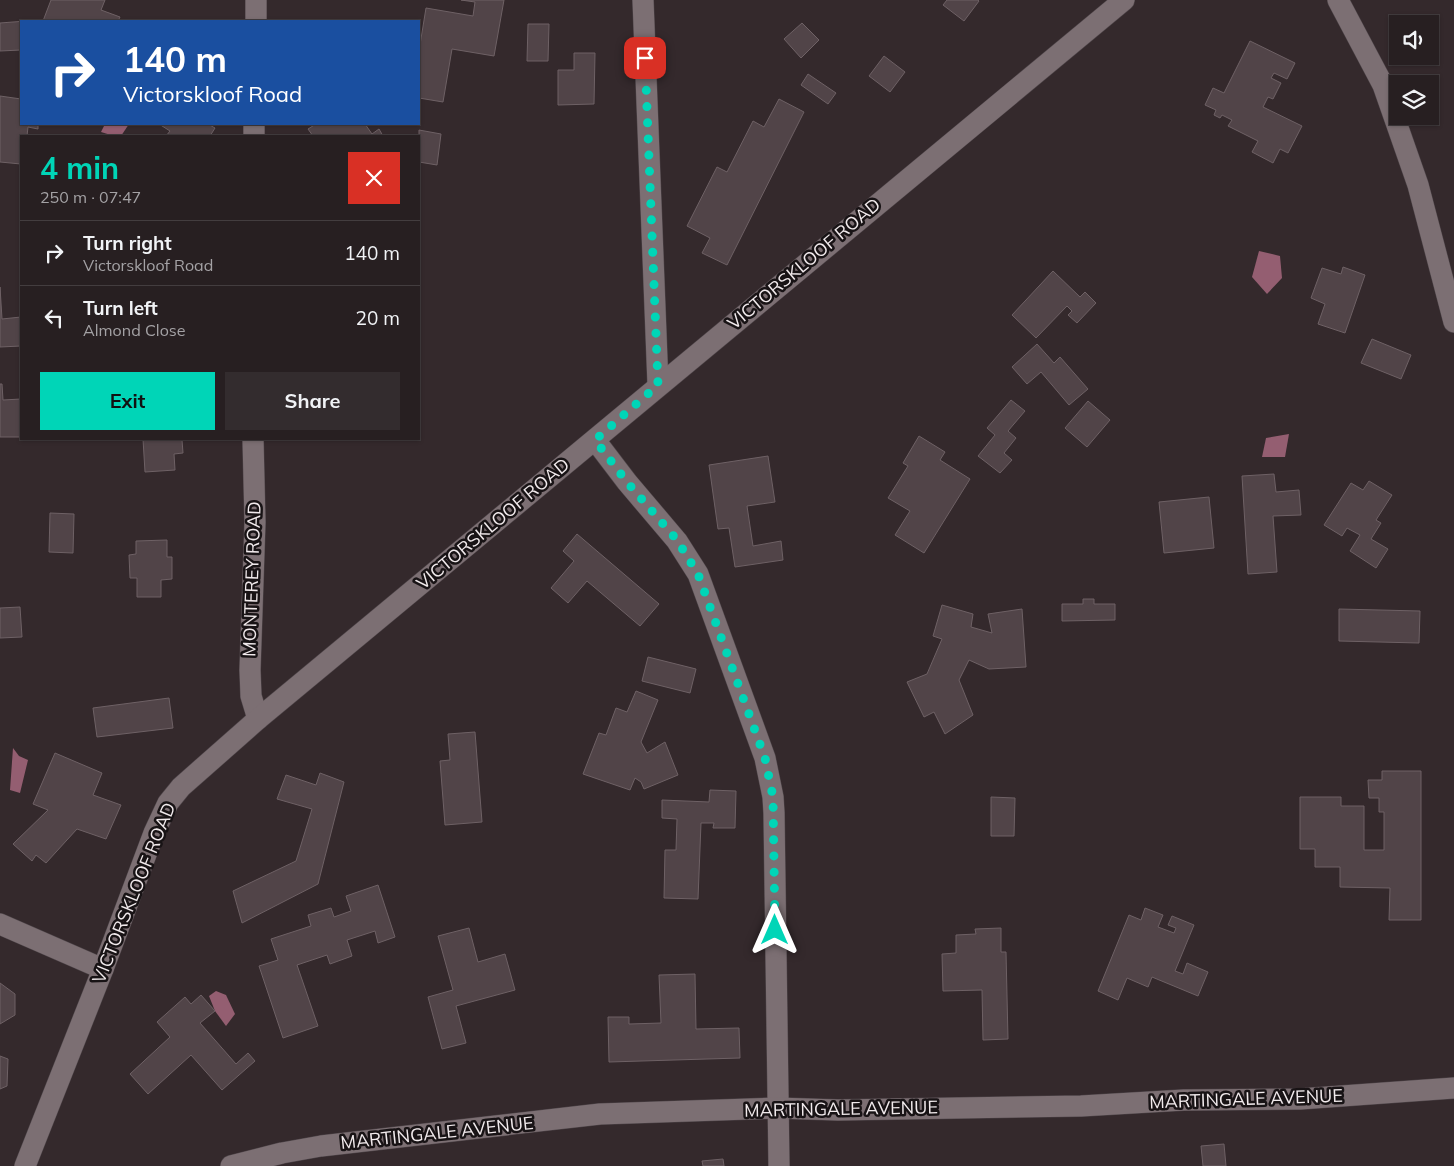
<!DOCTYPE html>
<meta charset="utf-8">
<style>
body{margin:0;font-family:Mulish,sans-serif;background:#332c2e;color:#f1f3f6;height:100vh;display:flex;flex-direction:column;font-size:19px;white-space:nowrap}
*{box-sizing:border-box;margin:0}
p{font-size:16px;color:#a4a2a5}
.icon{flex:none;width:28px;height:28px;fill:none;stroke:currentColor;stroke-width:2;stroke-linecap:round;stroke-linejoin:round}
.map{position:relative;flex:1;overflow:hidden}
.drawer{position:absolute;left:20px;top:135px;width:400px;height:305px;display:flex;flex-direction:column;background:#271f21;border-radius:0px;box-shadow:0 1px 4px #0004,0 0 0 1px #433d3f}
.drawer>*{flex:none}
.hud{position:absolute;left:20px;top:20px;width:400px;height:105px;border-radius:0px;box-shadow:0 1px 4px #0004,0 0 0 1px #433d3f;background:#1a4fa0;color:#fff;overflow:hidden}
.fabs{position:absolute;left:1389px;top:15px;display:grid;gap:10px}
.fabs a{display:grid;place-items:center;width:50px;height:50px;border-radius:0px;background:#271f21;box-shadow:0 1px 4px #0004,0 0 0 1px #433d3f;font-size:25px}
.pin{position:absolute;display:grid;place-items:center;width:42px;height:42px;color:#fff;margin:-21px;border-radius:10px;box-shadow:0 2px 8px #0006}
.me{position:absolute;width:55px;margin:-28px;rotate:0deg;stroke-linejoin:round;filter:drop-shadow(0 0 4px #0008)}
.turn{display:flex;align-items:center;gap:18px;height:105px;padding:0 20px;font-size:22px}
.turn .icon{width:65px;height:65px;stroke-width:2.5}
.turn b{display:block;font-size:35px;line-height:42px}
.round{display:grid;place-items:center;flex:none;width:52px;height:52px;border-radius:0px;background:#332c2e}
.head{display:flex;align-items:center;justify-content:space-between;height:85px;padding:0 20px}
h1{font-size:30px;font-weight:700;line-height:38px;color:#00d5b7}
.button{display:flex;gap:10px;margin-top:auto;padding:10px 20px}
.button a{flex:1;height:58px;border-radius:0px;background:#00d5b7;color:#111;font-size:20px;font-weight:700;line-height:58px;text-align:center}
.button a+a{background:#332c2e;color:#f1f3f6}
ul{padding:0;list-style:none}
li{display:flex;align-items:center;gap:15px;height:65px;padding:0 20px;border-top:1px solid #433d3f}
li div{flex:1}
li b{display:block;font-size:19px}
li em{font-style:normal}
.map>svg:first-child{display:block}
.water{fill:#945e71}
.building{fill:#514448;stroke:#6e6165}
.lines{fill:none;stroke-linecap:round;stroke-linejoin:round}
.minor-casing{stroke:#4e4549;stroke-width:22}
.minor{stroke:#7c6f73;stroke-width:21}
.route{stroke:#00d5b7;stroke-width:9;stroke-dasharray:0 16.2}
.labels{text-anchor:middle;stroke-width:5;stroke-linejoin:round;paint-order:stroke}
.street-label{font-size:18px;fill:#f1eaec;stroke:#181315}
</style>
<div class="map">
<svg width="1454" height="1166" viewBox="0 0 1454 1166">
<rect width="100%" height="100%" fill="#34292c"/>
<g class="water">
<polygon points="105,124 129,124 121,136 114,136 101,132"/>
<polygon points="1259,251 1280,256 1282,278 1267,294 1252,277"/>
<polygon points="1289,434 1285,457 1262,457 1266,438"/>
<polygon points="13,748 19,756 28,760 20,793 10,790"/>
<polygon points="216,991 226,995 235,1014 226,1026 215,1011 209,996"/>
</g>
<g class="building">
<polygon points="51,0 105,0 101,10 120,17 118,21 43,21"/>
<polygon points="461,0 504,0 494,56 452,49 443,102 419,98 419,51 426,8 473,16 475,2"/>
<polygon points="947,0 978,0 979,1 964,21 943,5"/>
<polygon points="21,21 21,50 0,51 0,23 26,21"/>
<polygon points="802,23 819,40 801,58 784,39"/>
<polygon points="528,24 549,24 548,61 527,61"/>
<polygon points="1250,41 1295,63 1287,79 1274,73 1271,78 1281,83 1273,99 1268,97 1263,107 1302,126 1288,153 1280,149 1273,163 1252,152 1258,141 1228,126 1232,120 1222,115 1220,118 1214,115 1216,110 1205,105 1213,88 1224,93"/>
<polygon points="574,53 595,53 594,104 558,105 558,70 574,70"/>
<polygon points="884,56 905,72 890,92 869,76"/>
<polygon points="808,74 836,93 828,104 801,85"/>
<polygon points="0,96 21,99 21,124 38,124 38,129 28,127 27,136 21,136 21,164 0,162"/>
<polygon points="779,99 804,112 727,265 702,253 710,238 687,226 717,167 727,172 753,121 764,127"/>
<polygon points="159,124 208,124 215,128 210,136 166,136 170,131"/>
<polygon points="316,124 365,124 372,134 379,129 383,136 313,136 308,129"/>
<polygon points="419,130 441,134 437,165 419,162"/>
<polygon points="1343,267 1365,275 1345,333 1318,324 1325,304 1311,298 1322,268 1341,274"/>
<polygon points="1053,271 1080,297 1085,292 1096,303 1077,323 1068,315 1072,311 1067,306 1036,338 1012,315"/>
<polygon points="0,287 2,319 21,317 21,346 0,347"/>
<polygon points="1372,339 1411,355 1401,379 1361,363"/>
<polygon points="1037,344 1054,363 1060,357 1088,389 1069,405 1041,372 1027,384 1012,367"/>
<polygon points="0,384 2,384 3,400 21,399 21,437 0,437"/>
<polygon points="1011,400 1025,411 1008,431 1016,438 1004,453 1012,460 1000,473 978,456 995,435 987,428"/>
<polygon points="1088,401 1110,420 1087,447 1065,428"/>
<polygon points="919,436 945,452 940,460 970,479 924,553 895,535 910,511 888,498 908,466 903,463"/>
<polygon points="143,439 182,440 183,453 174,454 175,470 145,472"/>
<polygon points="768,456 775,502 747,506 753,546 781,541 783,560 735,567 729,528 718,529 709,465"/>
<polygon points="1274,474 1276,492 1299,490 1301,515 1273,516 1277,572 1248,574 1242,476"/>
<polygon points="1369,481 1392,495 1376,520 1381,523 1371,539 1388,549 1376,568 1350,551 1360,535 1347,528 1342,536 1324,525 1351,483 1363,490"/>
<polygon points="1209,497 1214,548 1164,553 1159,502"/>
<polygon points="50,513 74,514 73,553 49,552"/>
<polygon points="577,534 659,604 640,626 587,581 568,603 551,588 574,561 563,551"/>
<polygon points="167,540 167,557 172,557 172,579 161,580 161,597 137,597 137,578 130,578 129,555 136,554 136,541"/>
<polygon points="1083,599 1094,599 1094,604 1115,604 1115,620 1062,621 1062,604 1083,604"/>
<polygon points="942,605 973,614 971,627 992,633 988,614 1022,609 1026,667 989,669 969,660 959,680 973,715 945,734 934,712 924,717 907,682 927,674 942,639 933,636"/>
<polygon points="20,607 22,637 0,638 0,608"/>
<polygon points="1339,609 1420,611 1419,643 1339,641"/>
<polygon points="648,657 696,669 690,693 642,681"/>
<polygon points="636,691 658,700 641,742 647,753 665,742 678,775 644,789 641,782 635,778 630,790 583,774 599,733 606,735 616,708 627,712"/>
<polygon points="169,698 173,728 97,737 93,708"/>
<polygon points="475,732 482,822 445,825 440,761 450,760 448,734"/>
<polygon points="55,753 102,773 93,795 121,805 106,839 77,829 46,863 36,855 32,861 13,844 48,810 33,804"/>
<polygon points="1382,771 1421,771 1421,920 1389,920 1390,888 1340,887 1340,867 1315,867 1315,849 1300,849 1300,797 1341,797 1341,806 1364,806 1364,850 1384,850 1384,812 1379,812 1379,798 1369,798 1368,780 1382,780"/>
<polygon points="320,773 344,782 318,884 242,923 233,891 296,861 312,809 277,799 286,775 316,785"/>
<polygon points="710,790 736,791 735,828 713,828 714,823 701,823 698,899 664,898 665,850 676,850 677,819 662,818 662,800 709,802"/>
<polygon points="991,797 1015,798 1014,836 991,836"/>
<polygon points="378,885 395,937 378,943 375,931 347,940 352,956 330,964 327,955 297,965 318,1026 283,1038 259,966 278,960 271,939 311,926 308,915 331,908 334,917 351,911 346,896"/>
<polygon points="1145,908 1163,915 1158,927 1174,933 1176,928 1168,925 1172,916 1194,925 1175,971 1183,974 1187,963 1208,972 1198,996 1152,977 1148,987 1127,978 1118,1000 1098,991 1129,915 1141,920"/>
<polygon points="469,928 478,962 505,954 515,990 456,1006 466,1043 442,1049 428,997 453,990 438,936"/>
<polygon points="1001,928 1001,952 1006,952 1008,1039 983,1040 982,990 943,991 942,954 956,953 956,935 976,934 975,929"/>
<polygon points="695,974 696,1029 739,1028 740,1058 609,1062 608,1017 629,1017 629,1024 661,1023 659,975"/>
<polygon points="0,983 15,994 15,1015 0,1024"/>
<polygon points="201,995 215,1011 200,1023 236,1064 248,1053 255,1061 222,1090 191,1055 148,1094 130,1074 170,1037 157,1022 185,997 191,1004"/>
<polygon points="0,1056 8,1059 7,1086 0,1089"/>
<polygon points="1224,1144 1226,1166 1203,1166 1201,1146"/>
<polygon points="723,1159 724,1166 703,1166 702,1161"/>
</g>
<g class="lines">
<defs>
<g id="minor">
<polyline points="256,0 256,21"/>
<polyline points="643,0 658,385"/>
<polyline points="1338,0 1383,85 1418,185 1454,322"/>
<polyline points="254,136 254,124"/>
<polyline points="253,439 255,522 250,670 251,696 258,719"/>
<polyline points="595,440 627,482 677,541 698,574 765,758 773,797 774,813 779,1166"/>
<polyline points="0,924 103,969"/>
<polyline points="25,1166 103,969 154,833 168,803 181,787 258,719 1124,0"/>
<polyline points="231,1166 282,1153 321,1146 600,1114 777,1108 838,1110 1081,1106 1184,1100 1300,1099 1454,1088"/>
</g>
</defs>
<use href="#minor" class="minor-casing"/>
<use href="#minor" class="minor"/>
</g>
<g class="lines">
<polyline class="route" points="645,58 658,385 595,440 627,482 677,540 698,574 765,758 773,797 775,930"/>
</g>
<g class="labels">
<g class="street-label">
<text transform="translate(804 264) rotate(-40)" y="6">VICTORSKLOOF ROAD</text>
<text transform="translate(493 524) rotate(-40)" y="6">VICTORSKLOOF ROAD</text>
<text transform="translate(252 579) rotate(-88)" y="6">MONTEREY ROAD</text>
<text transform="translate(134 893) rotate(-68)" y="6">VICTORSKLOOF ROAD</text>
<text transform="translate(1246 1099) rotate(-2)" y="6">MARTINGALE AVENUE</text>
<text transform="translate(841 1109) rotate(-1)" y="6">MARTINGALE AVENUE</text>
<text transform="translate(437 1133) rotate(-6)" y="6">MARTINGALE AVENUE</text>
</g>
</g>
</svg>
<div class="fabs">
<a><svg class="icon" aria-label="sound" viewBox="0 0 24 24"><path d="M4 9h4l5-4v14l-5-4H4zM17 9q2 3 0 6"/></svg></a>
<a><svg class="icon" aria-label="layers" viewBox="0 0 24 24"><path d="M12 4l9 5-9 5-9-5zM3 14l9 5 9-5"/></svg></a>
</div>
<div class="pin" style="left:645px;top:58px;background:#d93025"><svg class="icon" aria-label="arrive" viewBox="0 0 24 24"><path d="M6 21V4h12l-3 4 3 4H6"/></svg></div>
<svg class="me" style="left:775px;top:930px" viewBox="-20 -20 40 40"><path d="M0-17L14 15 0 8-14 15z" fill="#00d5b7" stroke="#fff" stroke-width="4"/></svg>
<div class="hud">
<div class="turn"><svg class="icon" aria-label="right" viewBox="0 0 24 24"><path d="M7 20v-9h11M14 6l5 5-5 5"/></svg><div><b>140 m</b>Victorskloof Road</div></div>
</div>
<section class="drawer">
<div class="head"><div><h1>4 min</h1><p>250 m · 07:47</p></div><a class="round" style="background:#d93025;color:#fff"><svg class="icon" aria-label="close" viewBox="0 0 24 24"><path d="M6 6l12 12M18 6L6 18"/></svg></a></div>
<ul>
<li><svg class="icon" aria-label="right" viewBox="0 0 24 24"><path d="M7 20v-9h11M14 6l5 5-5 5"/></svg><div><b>Turn right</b><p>Victorskloof Road</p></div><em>140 m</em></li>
<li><svg class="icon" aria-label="left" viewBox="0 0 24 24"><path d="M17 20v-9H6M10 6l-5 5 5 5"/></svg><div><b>Turn left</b><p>Almond Close</p></div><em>20 m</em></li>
</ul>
<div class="button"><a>Exit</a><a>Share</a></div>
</section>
</div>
